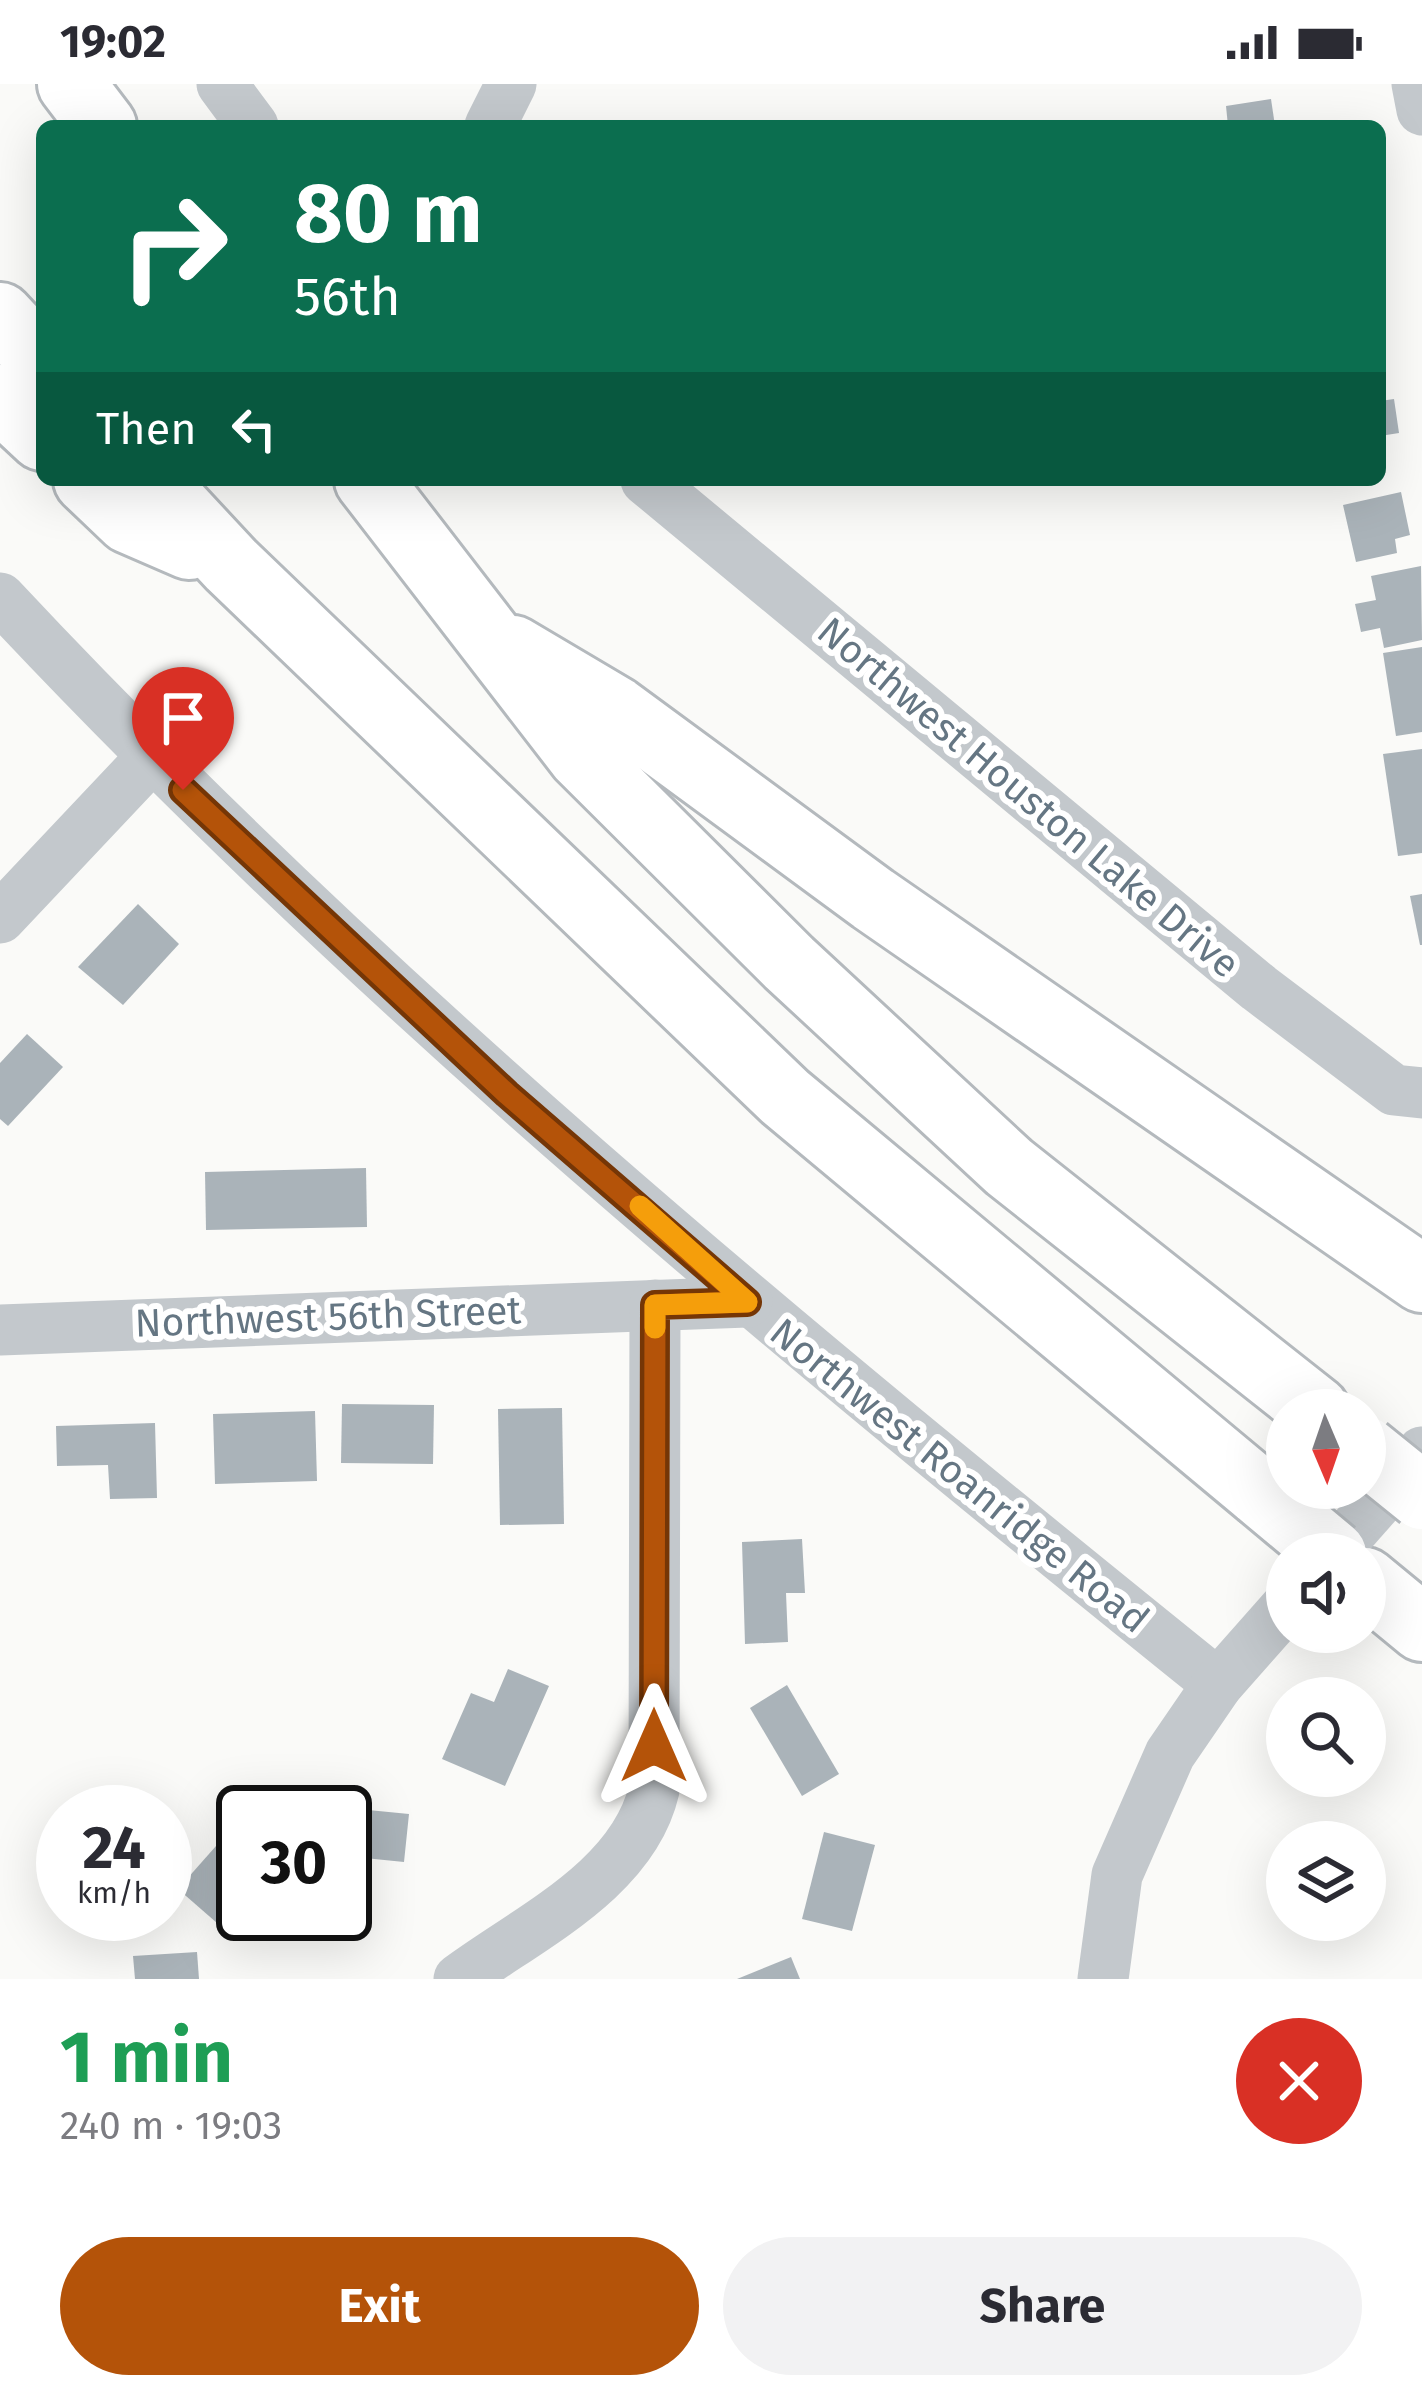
<!DOCTYPE html>
<meta charset="utf-8">
<style>
body{margin:0;font-family:"Fira Sans",sans-serif;background:#f2f2f3;color:#2b2b33;height:100vh;display:flex;flex-direction:column;font-size:45px;white-space:nowrap}
*{box-sizing:border-box;margin:0}
p{font-size:39px;color:#7c7c81}
.icon{flex:none;width:66px;height:66px;fill:none;stroke:currentColor;stroke-width:2;stroke-linecap:round;stroke-linejoin:round}
.map{position:relative;height:1895px;overflow:hidden}
.drawer{display:flex;flex-direction:column;background:#fff;flex:1}
.drawer>*{flex:none}
.top-card{position:absolute;left:36px;top:36px;width:1350px;height:366px;border-radius:18px;box-shadow:0 12px 48px #0002;background:#0b6e4f;color:#fff;overflow:hidden}
.needle{width:78px;rotate:178deg}
.buttons{position:absolute;left:1266px;top:1305px;display:grid;gap:24px}
.buttons a{display:grid;place-items:center;width:120px;height:120px;border-radius:50%;background:#fff;box-shadow:0 12px 48px #0002;font-size:60px}
.speed{position:absolute;left:36px;top:1701px;display:flex;gap:24px;font-size:60px;font-weight:700;text-align:center}
.speed>*{display:grid;place-content:center;width:156px;height:156px;border-radius:50%;background:#fff;box-shadow:0 12px 48px #0002;line-height:1}
.speed small{font-size:30px;font-weight:400}
.speed .limit{border:6px solid #111;border-radius:18px;background:#fff;color:#111}
.pin{position:absolute;display:grid;place-items:center;width:102px;height:102px;color:#fff;margin:-123px -51px;border-radius:50% 50% 50% 0;rotate:-45deg;box-shadow:0 0 12px #0007}
.pin .icon{rotate:45deg}
.me{position:absolute;width:132px;margin:-66px;rotate:0deg;stroke-linejoin:round;filter:drop-shadow(0 0 9px #0008)}
.turn{display:flex;align-items:center;gap:42px;height:252px;padding:0 60px;font-size:54px}
.turn .icon{width:156px;height:156px;stroke-width:2.5}
.turn b{display:block;font-size:84px;line-height:102px}
.then{display:flex;align-items:center;height:114px;padding:0 60px;background:#0003;gap:24px;font-size:45px}
.round{display:grid;place-items:center;flex:none;width:126px;height:126px;border-radius:63px;background:#f2f2f3}
.headline{display:flex;align-items:center;justify-content:space-between;height:204px;padding:0 60px}
h1{font-size:72px;font-weight:700;line-height:90px;color:#1e9e55}
.action{display:flex;gap:24px;margin-top:auto;padding:24px 60px}
.action a{flex:1;height:138px;border-radius:72px;background:#b45309;color:#fff;font-size:48px;font-weight:700;line-height:138px;text-align:center}
.action a+a{background:#f2f2f3;color:#2b2b33}
.status{display:flex;justify-content:space-between;align-items:center;height:84px;padding:0 60px;background:#fff;direction:ltr}
.status svg{height:33px;fill:currentColor}
.map>svg:first-child{display:block}
.building{fill:#aab3b9}
.lines{fill:none;stroke-linecap:round;stroke-linejoin:round}
.highway-casing{stroke:#b4b9bd;stroke-width:72}
.minor{stroke:#c3c8cc;stroke-width:51}
.highway{stroke:#fff;stroke-width:66}
.highway-bridge-casing{stroke:#b4b9bd;stroke-width:72;stroke-linecap:butt}
.highway-bridge{stroke:#fff;stroke-width:66}
.route-casing{stroke:#753606;stroke-width:30}
.route{stroke:#b45309;stroke-width:21}
.slow{stroke:#f59e0b;stroke-width:21}
.labels{text-anchor:middle;stroke-width:12;stroke-linejoin:round;paint-order:stroke}
.street-label{font-size:39px;fill:#657683;stroke:#fff}
</style>
<div class="status"><b>19:02</b><svg viewBox="0 0 49 12"><path d="M0 12V9h3v3zM5 12V6h3v6zM10 12V3h3v9zM15 12V0h3v12zM26 1h20v11H26zM47 4h2v5h-2z"/></svg></div>
<div class="map">
<svg width="1422" height="1895" viewBox="0 0 1422 1895">
<rect width="100%" height="100%" fill="#fafaf8"/>
<g class="building">
<polygon points="1271,15 1275,42 1228,42 1226,22"/>
<polygon points="1394,315 1399,349 1380,352 1380,317"/>
<polygon points="1401,408 1410,451 1395,455 1397,469 1356,478 1343,421"/>
<polygon points="1421,482 1422,556 1384,564 1380,544 1361,548 1355,520 1376,516 1371,492"/>
<polygon points="1422,563 1422,648 1396,652 1383,569"/>
<polygon points="1422,665 1422,769 1398,772 1383,670"/>
<polygon points="1422,810 1422,861 1420,861 1410,812"/>
<polygon points="138,820 179,860 123,921 78,883"/>
<polygon points="27,950 63,983 8,1042 0,1035 0,979"/>
<polygon points="366,1084 367,1143 206,1146 205,1088"/>
<polygon points="342,1320 434,1321 433,1380 341,1379"/>
<polygon points="562,1324 564,1440 500,1441 498,1325"/>
<polygon points="315,1327 317,1397 215,1400 213,1330"/>
<polygon points="155,1339 157,1414 110,1415 108,1381 57,1382 56,1342"/>
<polygon points="802,1455 805,1509 786,1509 788,1558 745,1560 742,1458"/>
<polygon points="508,1585 549,1602 505,1702 442,1675 471,1609 494,1618"/>
<polygon points="787,1601 839,1690 802,1712 750,1624"/>
<polygon points="317,1721 409,1730 404,1778 345,1772 345,1728 317,1728"/>
<polygon points="239,1736 243,1810 217,1839 178,1805"/>
<polygon points="824,1748 875,1761 852,1847 802,1835"/>
<polygon points="197,1868 199,1895 135,1895 133,1872"/>
<polygon points="791,1873 800,1895 737,1895"/>
</g>
<g class="lines">
<defs>
<g id="highway">
<polyline points="71,0 103,42"/>
<polyline points="0,232 42,277"/>
<polyline points="0,314 42,353"/>
<polyline points="87,396 129,436 189,462"/>
<polyline points="152,396 231,481 785,1013 1260,1409"/>
<polyline points="368,396 581,672 789,879 1009,1083 1316,1326"/>
<polyline points="513,565 616,626 873,815 1422,1195"/>
<polyline points="1365,1497 1422,1544"/>
</g>
</defs>
<use href="#highway" class="highway-casing"/>
<g class="minor">
<polyline points="222,0 253,42"/>
<polyline points="1417,0 1422,26"/>
<polyline points="490,42 511,0"/>
<polyline points="646,396 1259,904 1394,1006 1422,1009"/>
<path d="M0,514C373,913 794,1258 1218,1600"/>
<polyline points="0,834 150,675"/>
<polyline points="0,1246 747,1218"/>
<polyline points="1332,1470 1422,1368"/>
<path d="M459,1895C528,1844 633,1796 654,1706L655,1221"/>
<polyline points="1103,1895 1117,1791 1170,1670 1218,1600 1287,1522"/>
</g>
<use href="#highway" class="highway"/>
<defs>
<g id="highway-bridge">
<polyline points="1365,1366 1422,1412"/>
<polyline points="1260,1409 1333,1470"/>
</g>
</defs>
<use href="#highway-bridge" class="highway-bridge-casing"/>
<use href="#highway-bridge" class="highway-bridge"/>
</g>
<g class="lines">
<defs>
<polyline id="route" points="183,706 507,1010 747,1218 655,1221 654,1662"/>
</defs>
<use href="#route" class="route-casing"/>
<use href="#route" class="route"/>
<polyline class="slow" points="640,1122 747,1218 655,1221 655,1244"/>
</g>
<g class="labels">
<g class="street-label">
<text transform="translate(1029 713) rotate(40)" y="14">Northwest Houston Lake Drive</text>
<text transform="translate(328 1232) rotate(-2)" y="14">Northwest 56th Street</text>
<text transform="translate(960 1391) rotate(39)" y="14">Northwest Roanridge Road</text>
</g>
</g>
</svg>
<div class="buttons">
<a><svg class="needle" viewBox="-14 -14 28 28"><path d="M0-13l5 13h-10z" fill="#e53935"/><path d="M0 13l5-13h-10z" fill="#7c7c81"/></svg></a>
<a><svg class="icon" aria-label="sound" viewBox="0 0 24 24"><path d="M4 9h4l5-4v14l-5-4H4zM17 9q2 3 0 6"/></svg></a>
<a><svg class="icon" aria-label="search" viewBox="0 0 24 24"><circle cx="10" cy="10" r="6"/><path d="M15 15l6 6"/></svg></a>
<a><svg class="icon" aria-label="layers" viewBox="0 0 24 24"><path d="M12 4l9 5-9 5-9-5zM3 14l9 5 9-5"/></svg></a>
</div>
<div class="speed"><div>24<small>km/h</small></div><div class="limit">30</div></div>
<div class="pin" style="left:183px;top:706px;background:#d93025"><svg class="icon" aria-label="arrive" viewBox="0 0 24 24"><path d="M6 21V4h12l-3 4 3 4H6"/></svg></div>
<svg class="me" style="left:654px;top:1662px" viewBox="-20 -20 40 40"><path d="M0-17L14 15 0 8-14 15z" fill="#b45309" stroke="#fff" stroke-width="4"/></svg>
<div class="top-card">
<div class="turn"><svg class="icon" aria-label="right" viewBox="0 0 24 24"><path d="M7 20v-9h11M14 6l5 5-5 5"/></svg><div><b>80 m</b>56th</div></div>
<div class="then">Then<svg class="icon" aria-label="left" viewBox="0 0 24 24"><path d="M17 20v-9H6M10 6l-5 5 5 5"/></svg></div>
</div>
</div>
<section class="drawer">
<div class="headline"><div><h1>1 min</h1><p>240 m · 19:03</p></div><a class="round" style="background:#d93025;color:#fff"><svg class="icon" aria-label="close" viewBox="0 0 24 24"><path d="M6 6l12 12M18 6L6 18"/></svg></a></div>
<div class="action"><a>Exit</a><a>Share</a></div>
</section>
